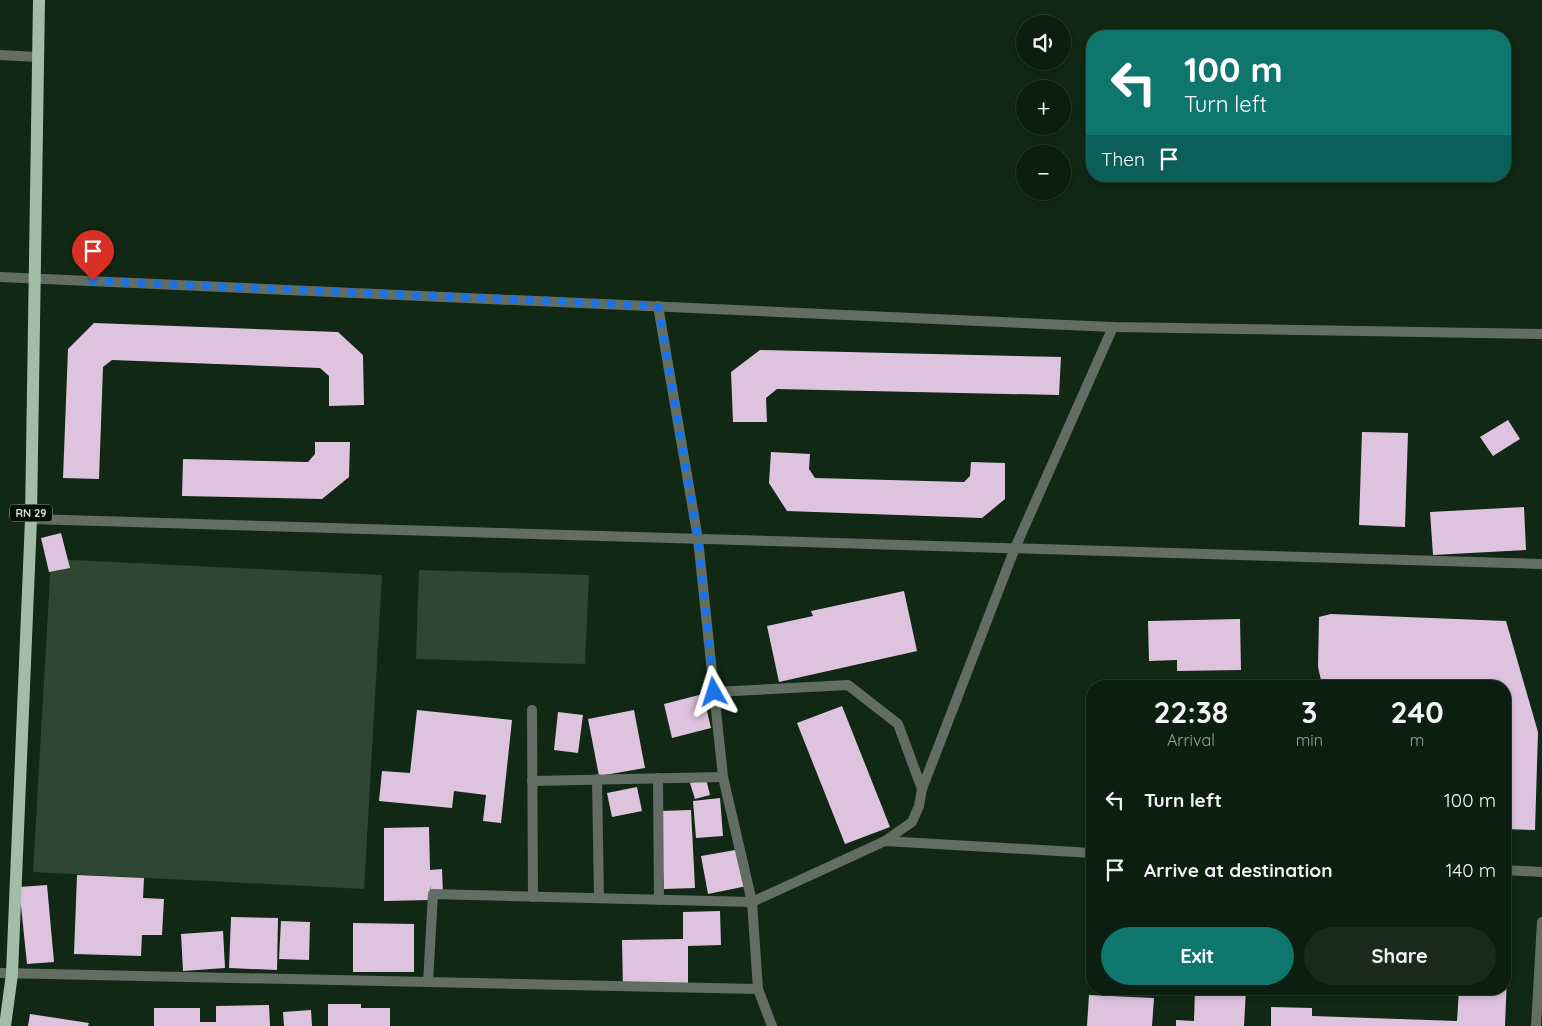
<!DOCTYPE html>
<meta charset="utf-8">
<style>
body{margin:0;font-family:Quicksand,sans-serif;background:#1a2b1d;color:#f1f3f6;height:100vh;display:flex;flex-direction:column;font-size:19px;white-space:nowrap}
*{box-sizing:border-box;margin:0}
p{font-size:16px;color:#9aa29e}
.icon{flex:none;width:28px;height:28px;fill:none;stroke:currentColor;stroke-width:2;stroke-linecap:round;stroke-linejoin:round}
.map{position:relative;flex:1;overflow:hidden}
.sheet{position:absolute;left:1086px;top:680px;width:425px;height:315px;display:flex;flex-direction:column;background:#0c1e0f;border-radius:20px;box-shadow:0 2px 8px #0003,0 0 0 1px #2c3c2f}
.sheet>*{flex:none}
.top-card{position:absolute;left:1086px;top:30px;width:425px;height:152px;border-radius:20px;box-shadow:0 2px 8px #0003,0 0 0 1px #2c3c2f;background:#0f766e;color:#fff;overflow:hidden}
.tools{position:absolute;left:1016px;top:15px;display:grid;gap:10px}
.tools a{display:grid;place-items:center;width:55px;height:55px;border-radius:50%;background:#0c1e0f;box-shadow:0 2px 8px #0003,0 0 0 1px #2c3c2f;font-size:25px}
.pin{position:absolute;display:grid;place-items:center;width:42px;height:42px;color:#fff;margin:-51px -21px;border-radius:50% 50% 50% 0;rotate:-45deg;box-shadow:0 0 5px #0007}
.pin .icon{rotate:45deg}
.me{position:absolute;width:55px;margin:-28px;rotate:354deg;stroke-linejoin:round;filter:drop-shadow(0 0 4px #0008)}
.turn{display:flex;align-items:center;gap:18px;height:105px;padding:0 15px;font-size:22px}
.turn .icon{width:65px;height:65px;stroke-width:2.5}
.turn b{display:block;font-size:35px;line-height:42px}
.then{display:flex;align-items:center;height:48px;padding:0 15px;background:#0003;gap:10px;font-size:19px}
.eta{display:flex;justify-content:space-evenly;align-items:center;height:85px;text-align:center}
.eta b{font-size:30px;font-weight:700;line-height:35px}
.primary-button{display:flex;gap:10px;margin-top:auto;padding:10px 15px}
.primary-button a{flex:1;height:58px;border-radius:30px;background:#0f766e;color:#fff;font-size:20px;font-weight:700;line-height:58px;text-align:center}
.primary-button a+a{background:#1a2b1d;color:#f1f3f6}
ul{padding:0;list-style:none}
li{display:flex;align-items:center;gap:15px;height:70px;padding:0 15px}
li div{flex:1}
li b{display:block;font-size:19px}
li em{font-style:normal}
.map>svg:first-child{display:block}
.green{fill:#2f4732}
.building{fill:#dec3df}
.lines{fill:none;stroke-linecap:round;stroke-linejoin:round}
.minor{stroke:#626e63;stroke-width:10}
.tertiary{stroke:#626e63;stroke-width:10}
.primary{stroke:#a3bca6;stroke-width:12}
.route{stroke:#1a73e8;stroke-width:9;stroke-dasharray:0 16.2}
.labels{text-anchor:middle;stroke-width:5;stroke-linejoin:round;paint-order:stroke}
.shield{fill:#050e06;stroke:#94a196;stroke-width:1}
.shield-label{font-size:11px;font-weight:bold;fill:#d1e0d3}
</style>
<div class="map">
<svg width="1542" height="1026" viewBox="0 0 1542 1026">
<rect width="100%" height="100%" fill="#102814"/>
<g class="green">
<polygon points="51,559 382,575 364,889 33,872"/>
<polygon points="419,570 589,575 585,664 416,659"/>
</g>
<g class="building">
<polygon points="94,323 338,332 363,355 364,405 329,406 329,376 320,368 112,360 103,367 99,479 63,478 68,349"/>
<polygon points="760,350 1061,357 1059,395 777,389 766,398 767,422 733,422 731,372"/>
<polygon points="1508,420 1520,439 1493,456 1480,437"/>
<polygon points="1362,432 1408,433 1405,527 1359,525"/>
<polygon points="315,442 350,442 349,477 322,499 182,496 183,459 308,462 315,454"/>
<polygon points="771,452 810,454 809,469 815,478 964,482 970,476 971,462 1005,463 1005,499 982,518 787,511 769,483"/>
<polygon points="1524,507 1526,550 1433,555 1430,512"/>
<polygon points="61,533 70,568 49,572 41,538"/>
<polygon points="904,591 917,651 779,682 767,626 813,616 811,611"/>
<polygon points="1331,614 1506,621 1538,732 1535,830 1505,829 1505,686 1321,680 1318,667 1319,617"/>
<polygon points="1240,619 1241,670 1177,671 1177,660 1149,661 1148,621"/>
<polygon points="703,694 711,728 672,738 664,704"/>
<polygon points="842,706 890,827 845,844 797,723"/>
<polygon points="417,710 512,720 501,823 483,821 486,795 454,791 452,808 379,801 382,771 410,773"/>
<polygon points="634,710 645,768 599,776 588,719"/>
<polygon points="558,712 583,715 578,753 554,750"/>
<polygon points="706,779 710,795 695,799 690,783"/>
<polygon points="637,787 642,811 612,817 607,793"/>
<polygon points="720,798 723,836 696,838 693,801"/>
<polygon points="691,810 695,888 664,889 660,811"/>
<polygon points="429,827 430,870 442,869 443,894 431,894 430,885 430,900 384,901 384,828"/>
<polygon points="741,849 747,886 708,894 701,856"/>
<polygon points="77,875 144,878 143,898 164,899 162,935 142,935 141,956 74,954"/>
<polygon points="47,885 54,962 27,964 19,887"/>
<polygon points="1505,903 1510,903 1505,1026 1271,1026 1271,1007 1312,1008 1312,1016 1457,1021 1459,989 1505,989"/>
<polygon points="720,911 721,945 688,946 688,990 623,991 622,940 683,939 683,912"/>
<polygon points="231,917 278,918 277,970 229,968"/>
<polygon points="281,921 310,922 309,960 279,959"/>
<polygon points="353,923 414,924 414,972 353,972"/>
<polygon points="223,931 225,968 183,971 181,934"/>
<polygon points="1195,989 1246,989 1244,1026 1176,1026 1176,1020 1194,1021"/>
<polygon points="1089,995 1154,998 1152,1026 1087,1026"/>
<polygon points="328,1004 361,1004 361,1008 390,1008 390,1026 328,1026"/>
<polygon points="269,1005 270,1026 154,1026 154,1008 200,1008 200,1022 216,1022 216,1006"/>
<polygon points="311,1010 312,1026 284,1026 283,1012"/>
<polygon points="30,1014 89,1023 88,1026 28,1026"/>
</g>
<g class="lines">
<g class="minor">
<polyline points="0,55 38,57"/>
<polyline points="658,306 698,539 723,777 752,902 758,989 772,1026"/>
<polyline points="31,519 1542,564"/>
<polyline points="532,710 533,897"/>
<polyline points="658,778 659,900"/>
<polyline points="597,779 599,898"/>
<polyline points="532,781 723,777"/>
<polyline points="922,789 1015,548 1113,327"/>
<polyline points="885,841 1092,853"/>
<polyline points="1505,870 1542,872"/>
<polyline points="0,973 758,989"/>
<polyline points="428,982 433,894 752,902 885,841 912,822 919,806 922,789 898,724 848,685 714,692"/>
<polyline points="1536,1026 1542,922"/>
</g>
<polyline class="tertiary" points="0,277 1113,327 1542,334"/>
<polyline class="primary" points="5,1026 12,974 31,519 39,0"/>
</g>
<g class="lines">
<polyline class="route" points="93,281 658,306 698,539 714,692"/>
</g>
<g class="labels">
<rect class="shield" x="10" y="504.5" width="42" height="17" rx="4"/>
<g class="shield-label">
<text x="31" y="517">RN 29</text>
</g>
</g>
</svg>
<div class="tools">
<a><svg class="icon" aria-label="sound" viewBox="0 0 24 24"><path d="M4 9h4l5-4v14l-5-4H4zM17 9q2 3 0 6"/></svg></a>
<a>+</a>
<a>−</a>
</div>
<div class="pin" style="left:93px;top:281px;background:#d93025"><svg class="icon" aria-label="arrive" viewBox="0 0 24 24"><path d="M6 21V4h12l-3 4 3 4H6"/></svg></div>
<svg class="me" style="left:714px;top:692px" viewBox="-20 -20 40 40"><path d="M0-17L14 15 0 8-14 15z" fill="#1a73e8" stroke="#fff" stroke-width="4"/></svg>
<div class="top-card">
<div class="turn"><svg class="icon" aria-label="left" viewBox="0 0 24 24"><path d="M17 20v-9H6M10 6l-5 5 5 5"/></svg><div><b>100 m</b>Turn left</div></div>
<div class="then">Then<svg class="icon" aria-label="arrive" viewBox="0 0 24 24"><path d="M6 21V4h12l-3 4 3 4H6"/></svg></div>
</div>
<section class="sheet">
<div class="eta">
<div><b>22:38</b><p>Arrival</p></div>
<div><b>3</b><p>min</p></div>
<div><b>240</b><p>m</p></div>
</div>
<ul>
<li><svg class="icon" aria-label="left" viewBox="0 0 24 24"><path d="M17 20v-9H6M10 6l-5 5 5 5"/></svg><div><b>Turn left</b></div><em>100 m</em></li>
<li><svg class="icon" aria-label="arrive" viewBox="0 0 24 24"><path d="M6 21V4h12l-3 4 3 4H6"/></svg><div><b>Arrive at destination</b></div><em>140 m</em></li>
</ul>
<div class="primary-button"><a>Exit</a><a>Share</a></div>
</section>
</div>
